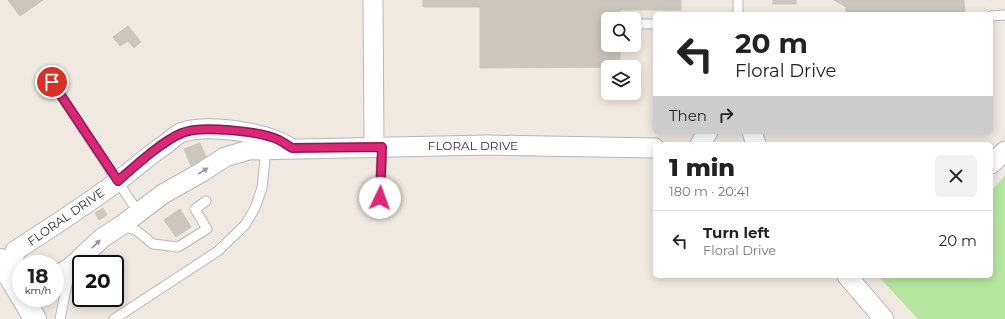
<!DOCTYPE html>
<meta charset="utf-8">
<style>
body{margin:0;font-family:Montserrat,sans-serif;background:#f2f2f2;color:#222;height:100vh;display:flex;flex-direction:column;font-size:15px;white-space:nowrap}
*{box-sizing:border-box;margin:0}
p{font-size:13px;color:#767676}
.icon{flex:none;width:22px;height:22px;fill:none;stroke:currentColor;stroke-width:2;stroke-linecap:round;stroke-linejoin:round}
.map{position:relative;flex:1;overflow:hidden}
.sheet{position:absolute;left:653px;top:142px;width:340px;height:136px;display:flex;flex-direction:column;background:#fff;border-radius:6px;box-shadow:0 2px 10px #0003}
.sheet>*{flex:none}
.banner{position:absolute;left:653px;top:12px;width:340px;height:122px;border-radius:6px;box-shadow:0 2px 10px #0003;background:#fff;color:#222;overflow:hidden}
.buttons{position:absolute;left:601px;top:12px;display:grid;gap:8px}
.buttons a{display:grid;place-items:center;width:40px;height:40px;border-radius:6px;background:#fff;box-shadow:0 2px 10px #0003;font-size:20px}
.speed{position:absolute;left:12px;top:255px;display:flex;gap:8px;font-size:20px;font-weight:700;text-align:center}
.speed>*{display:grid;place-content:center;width:52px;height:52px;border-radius:50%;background:#fff;box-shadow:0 2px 10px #0003;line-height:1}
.speed small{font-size:10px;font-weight:400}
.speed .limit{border:2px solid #111;border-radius:6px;background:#fff;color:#111}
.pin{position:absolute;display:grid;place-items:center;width:34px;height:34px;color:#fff;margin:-17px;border:2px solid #fff;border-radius:50%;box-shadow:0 1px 4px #0007}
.me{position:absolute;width:44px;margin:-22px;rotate:3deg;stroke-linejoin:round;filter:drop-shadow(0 0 3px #0008)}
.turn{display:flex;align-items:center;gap:14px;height:84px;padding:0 16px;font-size:18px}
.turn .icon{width:52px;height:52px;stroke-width:2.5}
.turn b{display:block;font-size:28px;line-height:34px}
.then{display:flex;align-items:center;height:38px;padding:0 16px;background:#0003;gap:8px;font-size:15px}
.round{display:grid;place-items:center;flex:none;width:42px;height:42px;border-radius:6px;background:#f2f2f2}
.summary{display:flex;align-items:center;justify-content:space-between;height:68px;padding:0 16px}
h1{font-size:24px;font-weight:800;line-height:30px}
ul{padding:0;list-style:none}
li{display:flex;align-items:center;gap:12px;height:60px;padding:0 16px;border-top:1px solid #e0e0e0}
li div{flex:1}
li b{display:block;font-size:15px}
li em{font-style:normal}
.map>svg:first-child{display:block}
.green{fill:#b6e59e}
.building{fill:#cbc7bf;stroke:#cbc5ba}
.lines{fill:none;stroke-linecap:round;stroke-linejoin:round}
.lane-casing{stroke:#b4b7c1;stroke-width:11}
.street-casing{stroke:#b4b7c1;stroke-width:21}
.secondary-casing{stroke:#b4b7c1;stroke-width:24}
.lane{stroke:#fff;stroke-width:9}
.street{stroke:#fff;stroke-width:19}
.secondary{stroke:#fff;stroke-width:22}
.oneway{fill:#969696}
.route-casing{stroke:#8e194d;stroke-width:10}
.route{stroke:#db2777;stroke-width:7}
.labels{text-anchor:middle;stroke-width:3;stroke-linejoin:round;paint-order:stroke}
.street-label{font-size:12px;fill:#2e2e2e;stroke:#fff}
</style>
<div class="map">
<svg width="1005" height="319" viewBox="0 0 1005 319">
<rect width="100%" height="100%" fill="#efe9e1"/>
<polygon class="green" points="1005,175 1005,319 918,319 878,276 991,276 991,192"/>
<g class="building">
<polygon points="8,0 43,0 20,16"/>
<polygon points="423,0 681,0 681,10 620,10 620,19 608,19 608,45 620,45 620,67 480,68 480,7 423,7"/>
<rect x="773" y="0" width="23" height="4"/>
<polygon points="834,0 964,0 965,14 846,14 846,7"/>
<polygon points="128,26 141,42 134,48 128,41 120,46 113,37"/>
<polygon points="200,143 207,159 191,166 184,149"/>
<polygon points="103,208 107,215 99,220 95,213"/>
<polygon points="180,209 191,227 176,237 164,220"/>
</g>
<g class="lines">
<defs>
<g id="lane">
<polyline points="738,14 738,0"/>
<polyline points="991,16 1005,15"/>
<polyline points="634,24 655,24"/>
<polyline points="52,82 138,212"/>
<polyline points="380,198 382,147"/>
<polyline points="122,225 137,231 153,244 178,247 207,229 195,209 206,201"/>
<polyline points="60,319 70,269"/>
<polyline points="114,319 218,251 245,225 255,208 262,188 266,149"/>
</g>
<g id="street">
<polyline points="373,0 374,147"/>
<polyline points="752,132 756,144"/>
<polyline points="700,144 708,132"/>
<polyline points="991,164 1005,151"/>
<polyline points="847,276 884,319"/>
<polyline points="55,277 71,267 102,238 122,225 163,194 202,172 225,157 249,150 487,145 655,148"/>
<path d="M11,278L15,251C50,228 85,206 118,181C134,169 149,155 166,144C171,140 177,134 183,132C209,124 266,132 289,147"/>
</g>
<g id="secondary">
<polyline points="0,260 21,295"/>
<polyline points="23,298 35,319"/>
</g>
</defs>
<use href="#lane" class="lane-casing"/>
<use href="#street" class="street-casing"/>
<use href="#secondary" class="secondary-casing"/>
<use href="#lane" class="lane"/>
<use href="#street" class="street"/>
<use href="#secondary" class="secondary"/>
</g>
<defs><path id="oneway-solid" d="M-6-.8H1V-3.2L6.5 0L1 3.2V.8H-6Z"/></defs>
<g class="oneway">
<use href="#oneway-solid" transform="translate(203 171) rotate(-32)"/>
<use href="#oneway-solid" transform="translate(96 244) rotate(-43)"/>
</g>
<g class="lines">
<defs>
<path id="route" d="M52,82L118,181C134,167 162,141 182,133C200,125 260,131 279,140C283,142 287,145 292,148L382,147L380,198"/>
</defs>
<use href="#route" class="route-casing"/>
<use href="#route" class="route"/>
</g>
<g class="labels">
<g class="street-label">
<text x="473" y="150">FLORAL DRIVE</text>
<text transform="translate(66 217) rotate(-35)" y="4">FLORAL DRIVE</text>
</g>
</g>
</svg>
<div class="buttons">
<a><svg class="icon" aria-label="search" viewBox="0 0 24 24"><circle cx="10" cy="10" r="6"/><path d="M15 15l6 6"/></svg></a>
<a><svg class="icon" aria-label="layers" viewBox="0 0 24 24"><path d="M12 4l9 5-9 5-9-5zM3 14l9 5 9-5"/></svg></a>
</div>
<div class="speed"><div>18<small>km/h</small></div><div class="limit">20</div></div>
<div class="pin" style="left:52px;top:82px;background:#d93025"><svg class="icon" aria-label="arrive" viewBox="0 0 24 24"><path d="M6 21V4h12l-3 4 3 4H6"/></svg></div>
<svg class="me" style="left:380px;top:198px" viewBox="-20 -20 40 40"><circle r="19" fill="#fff"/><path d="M0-13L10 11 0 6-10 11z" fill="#db2777"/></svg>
<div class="banner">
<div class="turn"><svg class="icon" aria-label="left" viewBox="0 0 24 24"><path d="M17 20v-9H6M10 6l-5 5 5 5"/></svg><div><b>20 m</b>Floral Drive</div></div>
<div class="then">Then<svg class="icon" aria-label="right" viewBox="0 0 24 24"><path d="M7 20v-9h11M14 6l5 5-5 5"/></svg></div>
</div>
<section class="sheet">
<div class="summary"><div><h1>1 min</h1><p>180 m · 20:41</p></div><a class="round"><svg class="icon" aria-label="close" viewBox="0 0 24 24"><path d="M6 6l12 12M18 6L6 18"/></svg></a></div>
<ul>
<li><svg class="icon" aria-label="left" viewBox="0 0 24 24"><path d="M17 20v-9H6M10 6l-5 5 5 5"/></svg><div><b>Turn left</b><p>Floral Drive</p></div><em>20 m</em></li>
</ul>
</section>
</div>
